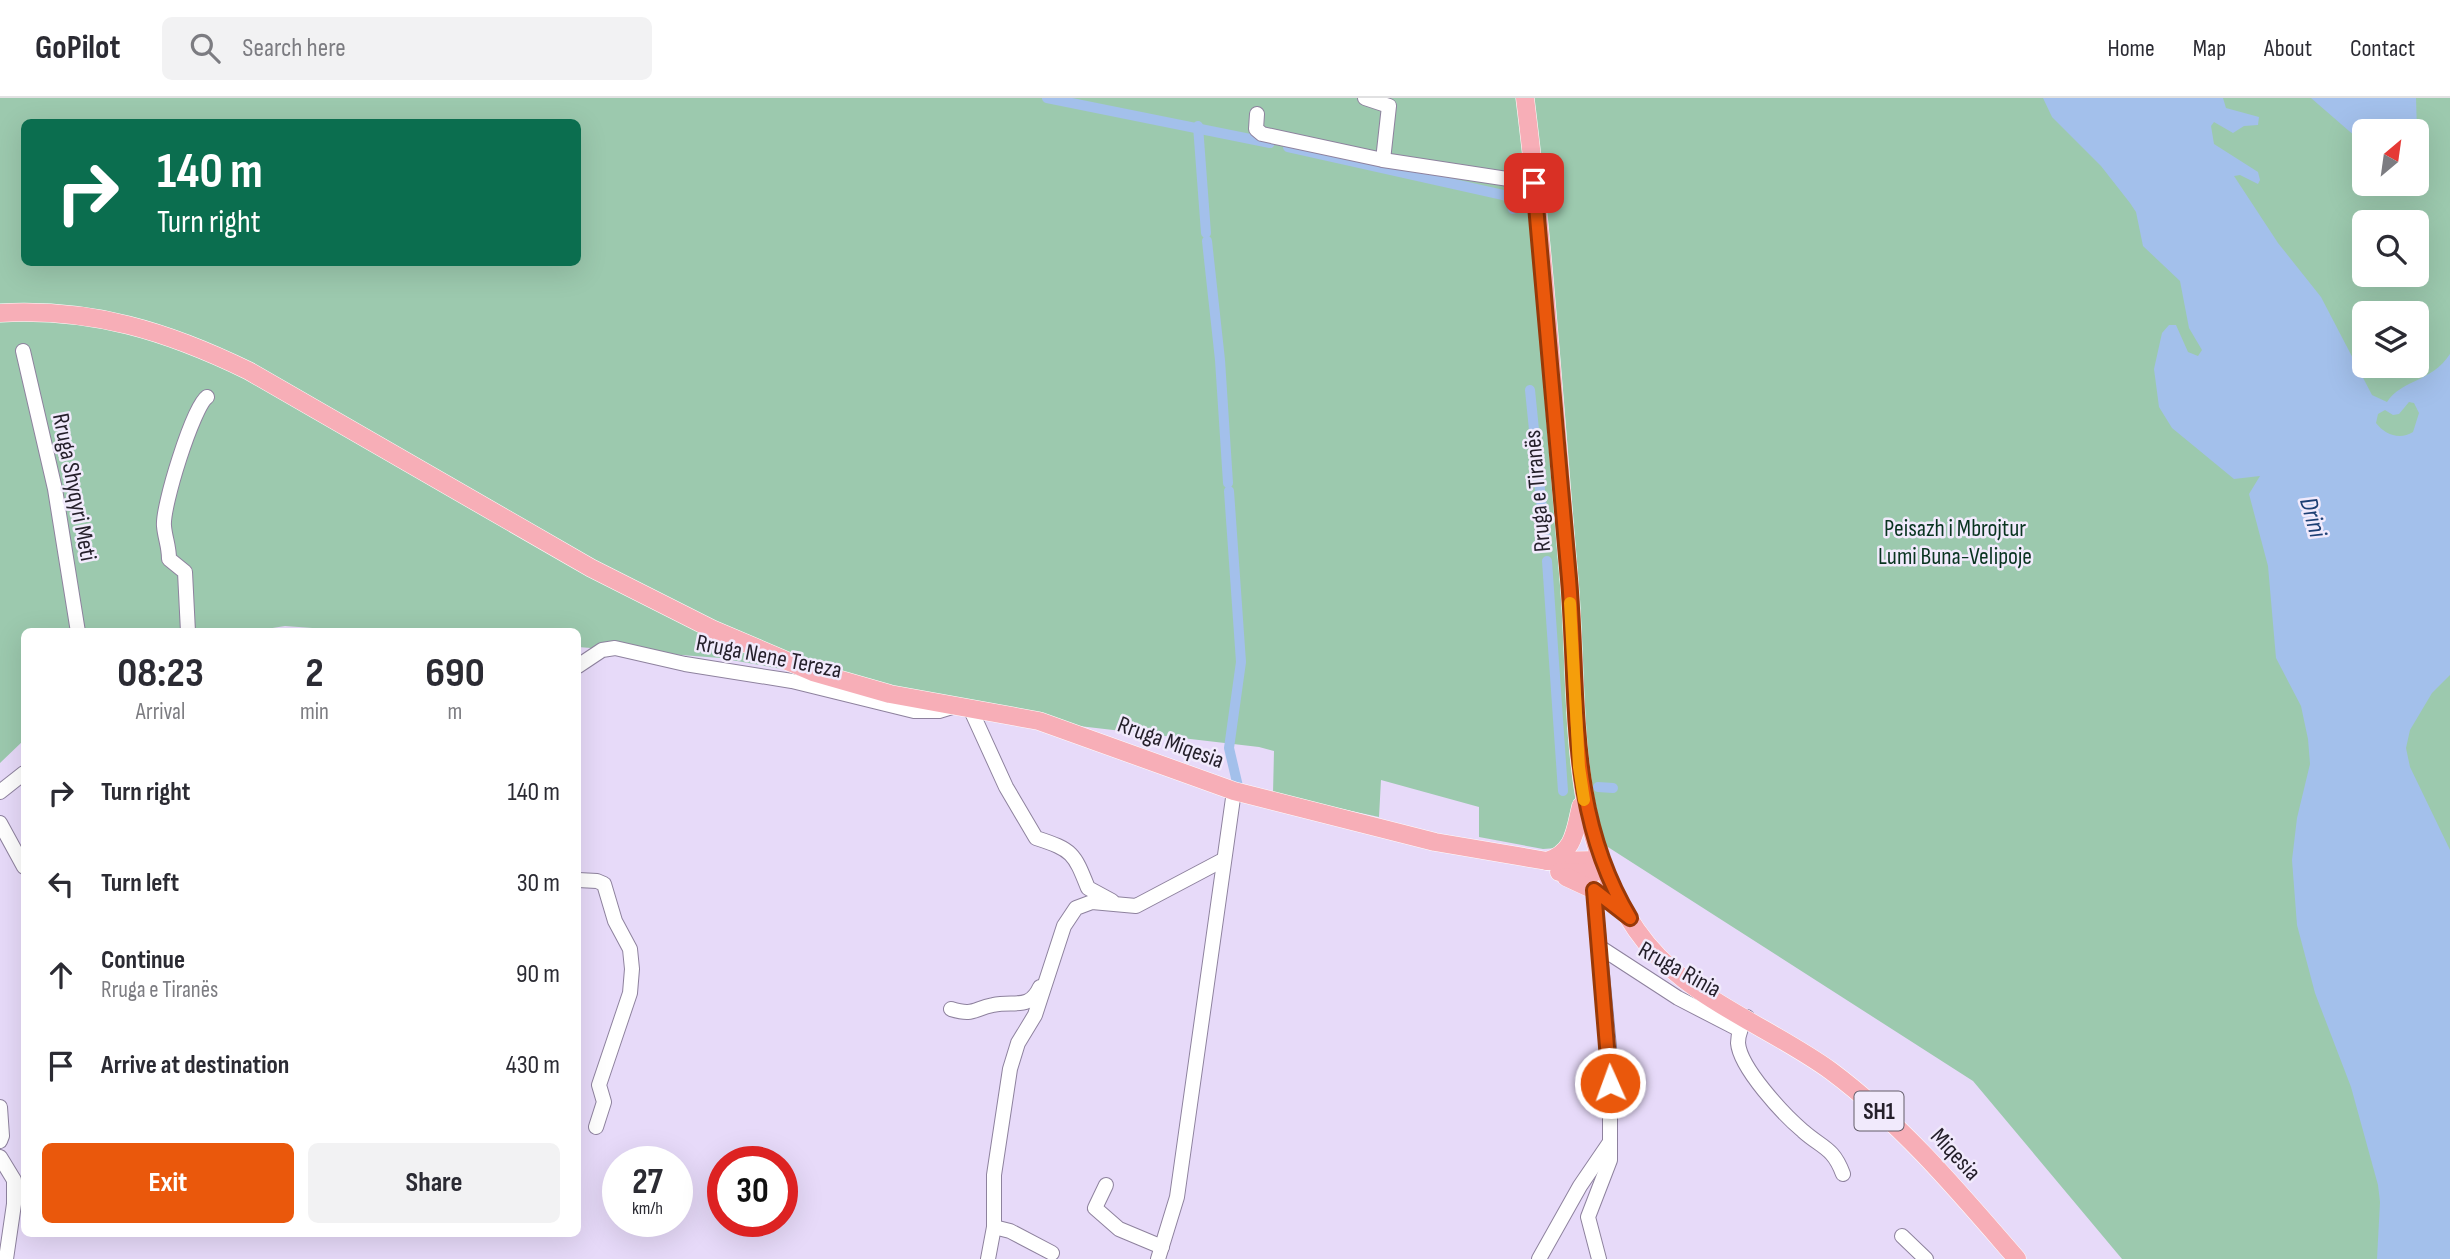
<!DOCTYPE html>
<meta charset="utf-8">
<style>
body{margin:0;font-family:"Sofia Sans Condensed",sans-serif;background:#f2f2f3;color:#2b2b33;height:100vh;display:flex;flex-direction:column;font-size:26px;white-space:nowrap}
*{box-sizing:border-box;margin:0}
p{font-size:23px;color:#7c7c81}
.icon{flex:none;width:38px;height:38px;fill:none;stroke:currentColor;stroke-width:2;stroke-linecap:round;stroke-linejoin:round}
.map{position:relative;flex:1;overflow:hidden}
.sheet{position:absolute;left:21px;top:530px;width:560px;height:609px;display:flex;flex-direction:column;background:#fff;border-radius:10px;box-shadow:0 7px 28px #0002}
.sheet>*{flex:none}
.banner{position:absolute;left:21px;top:21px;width:560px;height:147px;border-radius:10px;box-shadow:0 7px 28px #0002;background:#0b6e4f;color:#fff;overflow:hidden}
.needle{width:46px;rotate:29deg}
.fabs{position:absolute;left:2352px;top:21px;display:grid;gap:14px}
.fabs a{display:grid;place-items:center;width:77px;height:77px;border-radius:10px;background:#fff;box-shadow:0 7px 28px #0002;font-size:35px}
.speed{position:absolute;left:602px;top:1048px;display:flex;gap:14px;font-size:35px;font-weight:700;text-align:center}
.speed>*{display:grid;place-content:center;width:91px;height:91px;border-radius:50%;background:#fff;box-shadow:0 7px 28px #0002;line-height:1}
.speed small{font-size:18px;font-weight:400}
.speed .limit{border:10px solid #d22;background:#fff;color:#111}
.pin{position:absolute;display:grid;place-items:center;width:60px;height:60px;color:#fff;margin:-30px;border-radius:14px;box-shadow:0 4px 10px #0006}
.me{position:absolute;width:77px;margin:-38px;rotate:358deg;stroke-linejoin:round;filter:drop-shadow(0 0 5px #0008)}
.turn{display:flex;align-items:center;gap:24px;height:147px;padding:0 21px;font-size:32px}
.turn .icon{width:91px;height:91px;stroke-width:2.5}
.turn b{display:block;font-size:49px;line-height:60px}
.eta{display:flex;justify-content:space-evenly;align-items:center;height:119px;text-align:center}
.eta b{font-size:42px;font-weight:700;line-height:49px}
.cta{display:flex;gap:14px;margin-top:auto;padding:14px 21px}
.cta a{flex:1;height:80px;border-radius:10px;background:#ea580c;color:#fff;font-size:28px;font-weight:700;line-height:80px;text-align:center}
.cta a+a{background:#f2f2f3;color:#2b2b33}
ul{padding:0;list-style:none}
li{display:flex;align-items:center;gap:21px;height:91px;padding:0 21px}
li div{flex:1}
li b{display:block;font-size:26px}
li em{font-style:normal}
header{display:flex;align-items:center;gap:42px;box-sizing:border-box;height:98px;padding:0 35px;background:#fff;border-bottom:2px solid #e1e1e2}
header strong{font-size:33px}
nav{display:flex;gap:38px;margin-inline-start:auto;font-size:24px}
.search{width:490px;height:63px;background:#f2f2f3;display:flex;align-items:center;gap:18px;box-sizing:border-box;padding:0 24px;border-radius:10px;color:#7c7c81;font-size:26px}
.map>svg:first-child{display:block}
.green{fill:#9cc9ae;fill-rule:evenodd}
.water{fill:#a3c0eb;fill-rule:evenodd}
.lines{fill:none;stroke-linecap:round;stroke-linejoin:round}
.canal{stroke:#a3c0eb;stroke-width:10}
.minor-casing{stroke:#8e829e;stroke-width:16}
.major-casing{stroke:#fff;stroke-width:19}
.minor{stroke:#fff;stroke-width:14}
.major{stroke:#f7aeb7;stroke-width:18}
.route-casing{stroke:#983908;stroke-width:18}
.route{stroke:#ea580c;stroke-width:12}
.slow{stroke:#f59e0b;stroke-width:12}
.labels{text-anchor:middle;stroke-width:5;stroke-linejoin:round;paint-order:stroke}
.shield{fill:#f1eafc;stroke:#625c69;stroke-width:2}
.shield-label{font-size:23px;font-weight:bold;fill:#241f2a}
.street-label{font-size:24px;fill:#241f2a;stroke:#f1eafc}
.park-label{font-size:24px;fill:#093420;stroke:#f1eafc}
.water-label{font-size:26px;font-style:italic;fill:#1c3f74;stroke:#f1eafc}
</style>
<header>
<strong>GoPilot</strong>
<div class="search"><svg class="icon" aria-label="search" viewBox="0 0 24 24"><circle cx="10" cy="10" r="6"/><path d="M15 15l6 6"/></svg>Search here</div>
<nav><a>Home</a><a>Map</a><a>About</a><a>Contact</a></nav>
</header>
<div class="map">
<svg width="2450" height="1161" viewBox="0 0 2450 1161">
<rect width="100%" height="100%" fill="#e7daf9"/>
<path class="green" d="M0,0H2450V1161H2122L1973,983L1586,735L1567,731L1568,737L1557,750L1543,751L1479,739V709L1381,682L1379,719L1273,696L1274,653L1259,649L1036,623L899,592L720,560L578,549V534H367L285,528L248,534H24V642L0,665ZM24,24H578V164H24ZM2364,33H2417V86H2364ZM2364,124H2417V177H2364ZM2364,215H2417V268H2364Z"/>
<g class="water">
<path d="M2043,0H2223L2226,10L2259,19L2258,27L2244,28L2233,35L2214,24L2211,28L2214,46L2258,74L2260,82L2258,86L2240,77L2234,78L2278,145L2321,199L2372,297L2387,304C2402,281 2431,285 2450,256V577L2432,595L2410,632L2406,650L2410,669L2450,752V1161H2377L2380,1104L2378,1087L2351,989L2315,895L2297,827L2292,762L2297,720L2310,666L2308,641L2301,608L2276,560L2268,468L2249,396L2260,378L2234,381L2172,330L2159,309L2154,271L2162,235L2169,227H2176L2188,254L2198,258L2202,252L2189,230L2180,183L2143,148L2136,114L2130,105L2101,68L2052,19ZM2409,304L2414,305L2419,315L2413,334C2400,342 2385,337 2376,325L2378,316L2385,312L2393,317L2399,316Z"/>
<polygon points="2311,0 2416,0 2417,33 2364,33 2364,46"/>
</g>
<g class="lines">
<g class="canal">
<polyline points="1047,0 1270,45"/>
<polyline points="1198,28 1206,135"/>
<polyline points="1288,49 1512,99 1513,111"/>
<polyline points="1207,143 1220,262 1228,385"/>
<polyline points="1530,292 1545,441"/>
<polyline points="1229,393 1241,564 1229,650 1240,697"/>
<polyline points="1547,463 1563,693"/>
<polyline points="1598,689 1613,690"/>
</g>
<defs>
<g id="minor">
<polyline points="1365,0 1389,8 1383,62"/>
<polyline points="1257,16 1256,31 1262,36 1383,62 1534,85"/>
<polyline points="23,253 55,391 78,534"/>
<path d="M188,534L185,474L169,461C169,448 165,440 164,428C162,409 193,309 207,299"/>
<polyline points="578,568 602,552 615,550 685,566 792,583 914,613 939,613 952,609"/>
<path d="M970,610L1006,689L1036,740C1073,752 1074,755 1088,790L1112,803"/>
<polyline points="0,694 24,675"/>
<polyline points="0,725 24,769"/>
<polyline points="578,782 597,783 604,786 615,823 630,851 632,871 630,895 599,987 604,1004 596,1029"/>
<polyline points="1594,792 1610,960 1610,1062 1588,1119 1599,1161"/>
<polyline points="1598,848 1678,900 1740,932"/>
<path d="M951,911C974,918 973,911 993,907C1014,902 1029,913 1040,889"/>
<path d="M1747,919C1742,928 1738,935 1738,945C1740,970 1784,1017 1803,1033C1822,1050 1833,1049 1843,1076"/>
<polyline points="0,1009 2,1038 0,1043"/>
<polyline points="0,1059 14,1082 14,1106 6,1161"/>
<polyline points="1106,1087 1095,1110 1119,1131 1162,1149"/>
<polyline points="994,1129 1010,1133 1052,1155"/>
<polyline points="1902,1138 1926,1161"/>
<polyline points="988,1161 994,1129 994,1077 1010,971 1018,945 1035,917 1064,828 1076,810 1092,804 1136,808 1223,762"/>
<polyline points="1158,1161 1177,1099 1234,693"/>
<polyline points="1539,1161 1580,1088 1610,1044"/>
</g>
<g id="major">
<path d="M1525,0C1545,160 1555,321 1569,481C1580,605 1563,742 1647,846C1694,903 1772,930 1831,973C1902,1026 1959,1094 2017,1161"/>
<path d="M0,215C92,210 167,233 249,273L591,470L712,531L813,574L890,596L1039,623L1234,693L1435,744L1547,763L1601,762"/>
<path d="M1547,763C1575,754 1575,732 1581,708"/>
<polyline points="1559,774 1593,775 1604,769"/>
<polyline points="1566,779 1594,792 1620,811"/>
</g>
</defs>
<use href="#minor" class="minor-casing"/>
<use href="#major" class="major-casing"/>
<use href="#minor" class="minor"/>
<use href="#major" class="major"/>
</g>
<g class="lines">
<defs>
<path id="route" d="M1534,85C1545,217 1558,349 1569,481C1579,599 1566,714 1630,820L1594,792L1610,985"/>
</defs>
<use href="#route" class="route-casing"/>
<use href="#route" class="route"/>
<polyline class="slow" points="1570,505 1579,669 1584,702"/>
</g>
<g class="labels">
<rect class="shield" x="1854.5" y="993.5" width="49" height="39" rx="5"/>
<g class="shield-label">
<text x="1879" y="1021">SH1</text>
</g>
<g class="street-label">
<text transform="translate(75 389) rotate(79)" y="8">Rruga Shyqyri Meti</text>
<text transform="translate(1537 393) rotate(-95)" y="8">Rruga e Tiranës</text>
<text transform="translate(769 558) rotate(11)" y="8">Rruga Nene Tereza</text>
<text transform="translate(1171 644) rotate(20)" y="8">Rruga Miqesia</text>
<text transform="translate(1680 871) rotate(29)" y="8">Rruga Rinia</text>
<text transform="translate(1956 1056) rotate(47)" y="8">Miqesia</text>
</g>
<g class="park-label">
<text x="1955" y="438">Peisazh i Mbrojtur<tspan x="1955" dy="28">Lumi Buna-Velipoje</tspan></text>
</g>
<g class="water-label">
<text transform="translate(2314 419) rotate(74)" y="9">Drini</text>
</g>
</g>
</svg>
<div class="fabs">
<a><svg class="needle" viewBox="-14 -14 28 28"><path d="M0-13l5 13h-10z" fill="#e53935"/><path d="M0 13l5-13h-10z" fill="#7c7c81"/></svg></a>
<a><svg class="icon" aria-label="search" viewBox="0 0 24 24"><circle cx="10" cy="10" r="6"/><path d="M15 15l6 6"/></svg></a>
<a><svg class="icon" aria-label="layers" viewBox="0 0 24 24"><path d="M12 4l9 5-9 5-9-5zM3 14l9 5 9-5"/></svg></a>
</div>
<div class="speed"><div>27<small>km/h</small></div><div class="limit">30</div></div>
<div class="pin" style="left:1534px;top:85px;background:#d93025"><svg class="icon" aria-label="arrive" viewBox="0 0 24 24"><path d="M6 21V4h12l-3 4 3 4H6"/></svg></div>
<svg class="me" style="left:1610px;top:985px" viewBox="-20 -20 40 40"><circle r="17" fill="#ea580c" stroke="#fff" stroke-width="3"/><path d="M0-11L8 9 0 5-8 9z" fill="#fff"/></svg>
<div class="banner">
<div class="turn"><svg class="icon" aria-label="right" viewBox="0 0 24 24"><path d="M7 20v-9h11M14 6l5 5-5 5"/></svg><div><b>140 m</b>Turn right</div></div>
</div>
<section class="sheet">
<div class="eta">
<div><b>08:23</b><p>Arrival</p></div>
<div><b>2</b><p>min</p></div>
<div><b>690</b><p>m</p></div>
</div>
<ul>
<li><svg class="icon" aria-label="right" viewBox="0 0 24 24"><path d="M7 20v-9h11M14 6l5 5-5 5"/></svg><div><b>Turn right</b></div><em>140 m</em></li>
<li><svg class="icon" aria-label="left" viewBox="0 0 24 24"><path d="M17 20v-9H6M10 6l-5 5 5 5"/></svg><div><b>Turn left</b></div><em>30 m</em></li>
<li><svg class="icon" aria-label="ahead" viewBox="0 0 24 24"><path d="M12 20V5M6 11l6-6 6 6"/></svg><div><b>Continue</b><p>Rruga e Tiranës</p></div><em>90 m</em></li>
<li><svg class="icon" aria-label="arrive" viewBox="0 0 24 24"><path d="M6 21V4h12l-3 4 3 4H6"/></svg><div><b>Arrive at destination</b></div><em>430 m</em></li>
</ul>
<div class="cta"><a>Exit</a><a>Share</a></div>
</section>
</div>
